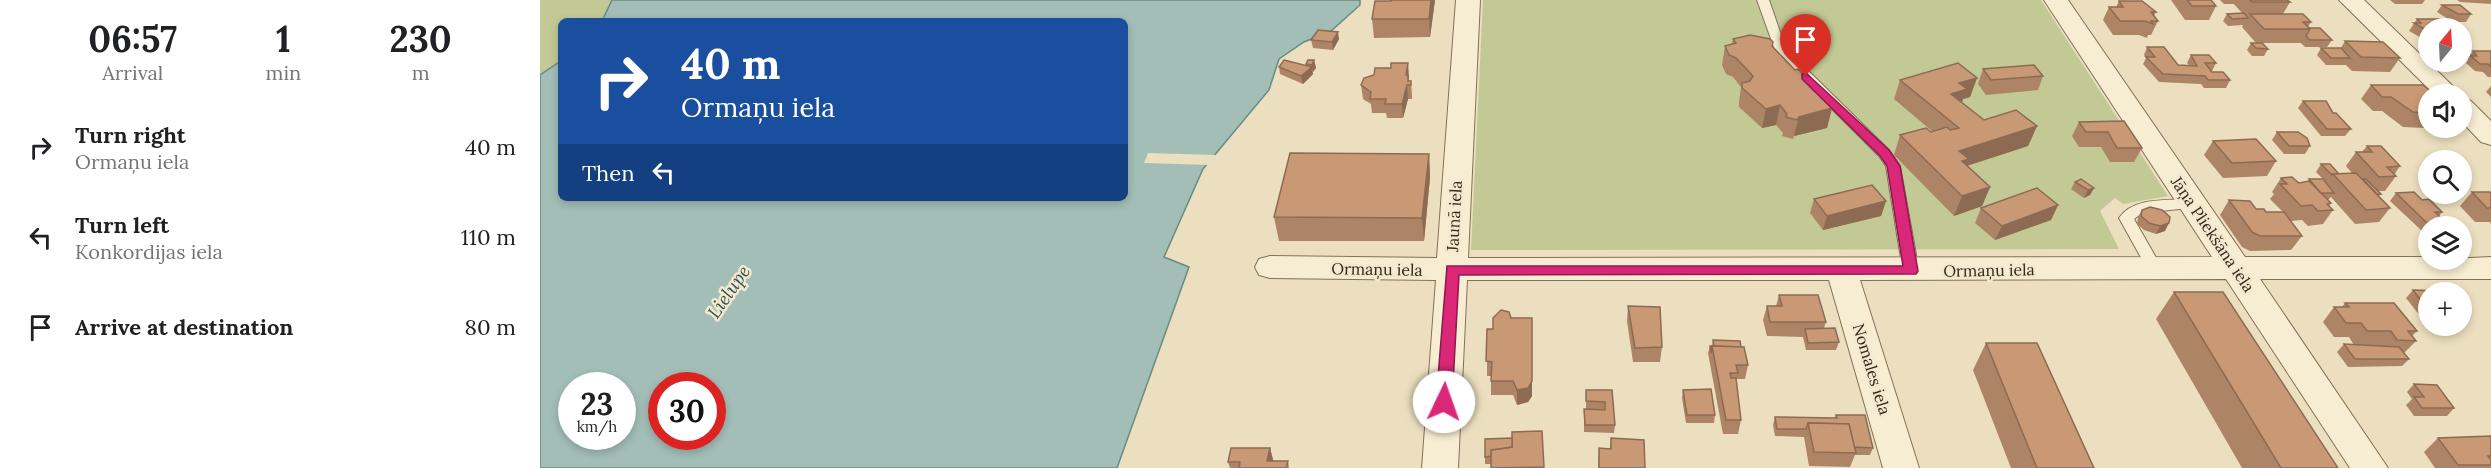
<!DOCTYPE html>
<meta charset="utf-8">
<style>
body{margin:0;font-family:Lora,serif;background:#f6f6f6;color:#202124;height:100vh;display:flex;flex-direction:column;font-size:22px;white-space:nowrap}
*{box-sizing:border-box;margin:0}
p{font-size:20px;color:#757577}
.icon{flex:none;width:33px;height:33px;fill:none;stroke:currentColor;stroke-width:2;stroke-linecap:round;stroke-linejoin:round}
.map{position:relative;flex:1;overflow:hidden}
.side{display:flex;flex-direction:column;background:#fff;width:540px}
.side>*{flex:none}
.top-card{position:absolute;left:18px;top:18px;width:570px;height:183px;border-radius:9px;box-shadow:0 3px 9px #0003;background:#1a4fa0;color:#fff;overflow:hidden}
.needle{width:39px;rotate:18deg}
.controls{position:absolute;left:1878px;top:18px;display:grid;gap:12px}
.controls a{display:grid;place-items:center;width:54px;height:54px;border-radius:50%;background:#fff;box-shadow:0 3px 9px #0003;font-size:30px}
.speed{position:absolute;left:18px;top:372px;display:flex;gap:12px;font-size:30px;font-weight:700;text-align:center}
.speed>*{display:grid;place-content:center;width:78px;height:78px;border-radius:50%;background:#fff;box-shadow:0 3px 9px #0003;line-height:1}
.speed small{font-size:15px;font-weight:400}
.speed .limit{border:9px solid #d22;background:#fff;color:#111}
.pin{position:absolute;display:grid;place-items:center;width:51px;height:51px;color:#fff;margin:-62px -26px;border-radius:50% 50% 50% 0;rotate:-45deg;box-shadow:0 0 6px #0007}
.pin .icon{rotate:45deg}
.me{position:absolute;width:66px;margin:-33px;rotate:3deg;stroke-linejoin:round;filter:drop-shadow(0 0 4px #0008)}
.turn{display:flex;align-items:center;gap:21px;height:126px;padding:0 24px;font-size:27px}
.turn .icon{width:78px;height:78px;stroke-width:2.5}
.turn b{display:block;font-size:42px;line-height:51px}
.then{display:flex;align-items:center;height:57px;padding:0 24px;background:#0003;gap:12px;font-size:22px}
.eta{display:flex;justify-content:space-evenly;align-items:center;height:102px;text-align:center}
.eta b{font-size:36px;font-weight:700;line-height:42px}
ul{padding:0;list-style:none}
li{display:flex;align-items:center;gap:18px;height:90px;padding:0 24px}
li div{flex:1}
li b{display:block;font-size:22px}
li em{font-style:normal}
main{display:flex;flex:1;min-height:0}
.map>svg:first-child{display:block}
.green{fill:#c2c994}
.water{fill:#a2beb6;stroke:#6a8b83;stroke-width:1.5;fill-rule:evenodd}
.pier{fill:#ecdfbf}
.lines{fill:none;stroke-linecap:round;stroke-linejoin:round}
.lane-casing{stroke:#847058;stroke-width:2}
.street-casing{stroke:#847058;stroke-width:2}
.lane{fill:#f7edd2;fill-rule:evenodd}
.street{fill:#f7edd2;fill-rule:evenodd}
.wall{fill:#ad8465}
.shaded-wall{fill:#8d6b53}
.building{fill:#c99976;stroke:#8d6b53;stroke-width:1.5}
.route{fill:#db2777;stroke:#8e194d;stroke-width:1.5}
.labels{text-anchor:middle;stroke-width:5;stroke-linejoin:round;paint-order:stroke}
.street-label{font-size:16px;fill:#34281c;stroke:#f4e9ce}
.water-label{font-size:18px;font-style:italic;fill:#2c5351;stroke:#f4e9ce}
</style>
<main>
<section class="side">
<div class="eta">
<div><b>06:57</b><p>Arrival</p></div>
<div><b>1</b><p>min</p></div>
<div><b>230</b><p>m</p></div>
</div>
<ul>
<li><svg class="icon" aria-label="right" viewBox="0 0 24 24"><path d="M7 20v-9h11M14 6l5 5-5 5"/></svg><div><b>Turn right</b><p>Ormaņu iela</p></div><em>40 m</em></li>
<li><svg class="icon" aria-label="left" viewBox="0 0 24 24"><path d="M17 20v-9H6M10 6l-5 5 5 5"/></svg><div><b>Turn left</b><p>Konkordijas iela</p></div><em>110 m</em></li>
<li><svg class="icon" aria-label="arrive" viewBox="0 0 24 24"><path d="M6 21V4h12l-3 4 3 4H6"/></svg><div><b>Arrive at destination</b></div><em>80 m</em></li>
</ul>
</section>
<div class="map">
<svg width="1951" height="468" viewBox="0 0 1951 468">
<rect width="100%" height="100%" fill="#ecdfbf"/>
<g class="green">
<polygon points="0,0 72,0 62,21 21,21 21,61 0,75"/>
<polygon points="943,0 1501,0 1628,196 1583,204 1575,198 1560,211 1579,249 931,250"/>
</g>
<path class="water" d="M72,0H820V5L791,31L764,42L739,59L729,90L663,169L624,257L649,267L577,468H0V75L21,61V198H585V21H62ZM32,386H82V436H32ZM122,386H172V436H122Z"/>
<polygon class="pier" points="608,153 677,155 670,165 604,163"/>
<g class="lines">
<defs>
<g id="lane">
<polygon points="1217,0 1229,0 1246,49 1349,150 1360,166 1379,271 1376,275 1366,275 1363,271 1346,166 1339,156 1236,53"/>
<path d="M1653,199L1658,201L1660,204L1658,207L1602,213L1594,219L1622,268L1619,272H1609L1579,218C1594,196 1629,201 1653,199Z"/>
</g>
<g id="street">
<polygon points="916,0 940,0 928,258 1672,257 1504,0 1528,0 1705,257 1888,257 1888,260 1951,257 1951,279 1720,279 1848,468 1810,468 1686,279 1320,280 1379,468 1343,468 1289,280 927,280 918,468 882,468 896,280 730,278 719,275 715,267 719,259 730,256 897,258"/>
<polygon points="1799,0 1824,0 1921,94 1894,94"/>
<polygon points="1922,99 1931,101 1951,121 1951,145 1941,142 1922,122"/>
</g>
</defs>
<use href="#lane" class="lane-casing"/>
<use href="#street" class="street-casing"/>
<use href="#lane" class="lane"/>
<use href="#street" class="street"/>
</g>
<g class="wall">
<polygon points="849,0 895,0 890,37 834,38 832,19 849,1"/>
<polygon points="1631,0 1671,0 1676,6 1669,20 1645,20"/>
<polygon points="1680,0 1747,0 1750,2 1743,14 1771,22 1768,27 1769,28 1792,40 1787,47 1765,47 1761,43 1723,43 1728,49 1724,56 1712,56 1707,50 1711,43 1716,43 1702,27 1703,25 1688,26 1683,21 1687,14 1702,13 1694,4 1684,4"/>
<polygon points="1850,0 1885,0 1882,4 1855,4"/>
<polygon points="1917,0 1951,0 1951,4 1920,2"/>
<polygon points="1579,1 1616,12 1614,16 1618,21 1611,35 1608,35 1607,38 1599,35 1573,35 1563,20 1569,7 1576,7"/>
<polygon points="1902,5 1931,14 1926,22 1913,22 1897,12"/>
<polygon points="1877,19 1903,22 1888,28 1888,41 1887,41 1869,31"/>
<polygon points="799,39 793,50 773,48 771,40"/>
<polygon points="1193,39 1233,42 1232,47 1255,70 1284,94 1283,98 1292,108 1287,128 1254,136 1253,139 1242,136 1243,133 1236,125 1222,128 1199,107 1199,102 1201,87 1193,77 1186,74 1182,65 1185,46 1192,44"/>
<polygon points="1805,41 1860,58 1850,72 1812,71 1806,65 1786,65 1777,55 1781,48 1801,48"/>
<polygon points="1607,47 1638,65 1649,65 1647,63 1651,55 1676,63 1672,71 1672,72 1690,80 1686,88 1664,88 1661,84 1619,82 1603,64 1606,58 1604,55"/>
<polygon points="1933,51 1951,51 1951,77 1948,77 1943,72 1935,71 1926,63 1928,60 1927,59"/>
<polygon points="774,60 776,68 772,72 773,74 763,84 740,74 739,67 766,65 766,64"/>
<polygon points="868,63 869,81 871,81 872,95 872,99 868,99 863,118 847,118 846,113 832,113 831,104 823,99 821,85 851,68"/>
<polygon points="1443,69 1503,76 1498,90 1446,95 1438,84"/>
<polygon points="1437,78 1430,97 1423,99 1422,102 1444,120 1497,126 1488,146 1427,166 1450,187 1442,206 1414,216 1354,155 1360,135 1392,131 1354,99 1360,80"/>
<polygon points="1831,85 1888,94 1888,128 1907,128 1906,129 1863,127 1842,111 1833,111 1821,99"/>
<polygon points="1951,86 1951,97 1946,92"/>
<polygon points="1763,101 1793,113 1811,129 1805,136 1781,136 1758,108"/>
<polygon points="1584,121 1602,148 1594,162 1570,162 1561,147 1539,147 1532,136 1539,122"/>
<polygon points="1737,132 1770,146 1765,154 1744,154 1732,140"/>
<polygon points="1673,141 1736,161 1727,176 1683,178 1664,155"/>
<polygon points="1827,146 1860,166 1854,175 1856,176 1845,191 1838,191 1841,194 1839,196 1850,208 1839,222 1815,224 1791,197 1788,200 1791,203 1789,206 1793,210 1783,224 1768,226 1762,220 1751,221 1745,214 1762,236 1751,250 1710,251 1702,247 1680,215 1689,200 1726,212 1743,212 1730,199 1734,194 1732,192 1741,178 1759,183 1767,182 1769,179 1783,179 1776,172 1781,164 1799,174 1812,173 1806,166 1816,152 1822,152"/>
<polygon points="889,154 890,177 884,241 739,241 734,217"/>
<polygon points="1535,182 1554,188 1550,195 1544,198 1531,189"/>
<polygon points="1932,192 1951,193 1951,224 1950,222 1935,222 1920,206"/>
<polygon points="1856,193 1882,200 1902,212 1899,216 1904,221 1899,226 1888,226 1888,229 1881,230 1850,201"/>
<polygon points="1274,199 1346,201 1341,216 1283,230 1270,213"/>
<polygon points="1518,205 1511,220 1455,240 1435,223 1441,208"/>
<polygon points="1610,207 1625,231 1616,234 1604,230 1597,224 1598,217 1602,210"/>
<polygon points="1873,290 1888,292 1888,321 1884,321 1866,298"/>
<polygon points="1634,292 1798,468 1702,468 1616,319"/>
<polygon points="1239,295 1286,322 1284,328 1299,342 1296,350 1266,350 1263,337 1227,336 1223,320 1227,306 1236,306"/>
<polygon points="1805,303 1877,331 1872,336 1876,341 1864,353 1869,359 1862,366 1808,367 1797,352 1804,344 1814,345 1809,337 1794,337 1783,322 1794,307 1802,307"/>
<polygon points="1088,306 1122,347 1120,362 1093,362 1087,321"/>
<polygon points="947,329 992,396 988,402 977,405 973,395 951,395 951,376 947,376"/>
<polygon points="1173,340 1201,347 1208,365 1205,379 1197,379 1196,382 1201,420 1198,434 1183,434 1168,353 1170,346 1172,346"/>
<polygon points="1446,343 1554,468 1471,468 1433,370"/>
<polygon points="1874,384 1914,408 1907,416 1874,416 1866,405 1872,399 1867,392"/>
<polygon points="1046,390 1072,390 1075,425 1074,433 1044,432 1044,409 1064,410 1046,409"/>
<polygon points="1143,390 1175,415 1174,423 1146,423 1142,398"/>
<polygon points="1296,415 1333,448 1330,455 1315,455 1310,467 1269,466 1264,437 1235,436 1233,425 1235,417 1295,418"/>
<polygon points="1002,431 1004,468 951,468 951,464 945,464 945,439 972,438"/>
<polygon points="1951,436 1951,468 1895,468 1884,452 1898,438"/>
<polygon points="1071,438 1105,468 1058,468 1059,448 1070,449"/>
<polygon points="730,448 733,461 748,461 749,468 690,468 688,462"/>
</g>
<g class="shaded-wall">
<polygon points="891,0 895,0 890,37 889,19"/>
<polygon points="798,32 799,39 793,50 792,42"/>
<polygon points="774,60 776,68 773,72 772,65"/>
<polygon points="868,63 869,85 867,85 868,99 863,118 862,104"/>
<polygon points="772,67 773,74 763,84 761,76"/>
<polygon points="1437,78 1430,97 1423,99 1420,108 1411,94 1419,83"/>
<polygon points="1284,94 1279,111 1292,108 1287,128 1254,136 1253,139 1259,117 1280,95"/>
<polygon points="1240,105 1236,125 1222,128 1226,109"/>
<polygon points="1497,126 1488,146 1426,166 1421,179 1419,151"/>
<polygon points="889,154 890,177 884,241 882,218"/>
<polygon points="1450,187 1442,206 1414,216 1422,196"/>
<polygon points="1554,188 1550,195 1544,198 1548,190"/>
<polygon points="1346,201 1341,216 1283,230 1287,216"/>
<polygon points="1518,205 1511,220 1455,240 1462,226"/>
<polygon points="1629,223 1625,231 1616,234 1620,226"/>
<polygon points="992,381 992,396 988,402 977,405 977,390"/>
<polygon points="730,448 734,463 727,461"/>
</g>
<g class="building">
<polygon points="852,0 891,0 889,19 832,19 835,1 851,1"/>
<polygon points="1647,0 1671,0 1676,6 1652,6"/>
<polygon points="1710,0 1747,0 1750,2 1712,2"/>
<polygon points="1579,1 1602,1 1616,12 1611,12 1618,21 1611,21 1613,24 1605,21 1580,21 1569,7 1583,7"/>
<polygon points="1902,5 1920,5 1931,14 1918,14"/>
<polygon points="1704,13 1708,18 1692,19 1687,14"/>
<polygon points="1710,14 1763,14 1771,22 1763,22 1770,29 1724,29"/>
<polygon points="1877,19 1899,19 1903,22 1915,22 1921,28 1888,28 1888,31 1874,23 1881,23"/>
<polygon points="1769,28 1780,28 1792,40 1770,40 1766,36 1770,29"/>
<polygon points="778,30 798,32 792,42 771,40"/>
<polygon points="1210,35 1230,39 1233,42 1232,46 1255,70 1258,69 1284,94 1280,95 1292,108 1259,117 1257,120 1246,117 1247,114 1240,105 1226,109 1202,88 1202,83 1210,81 1213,76 1196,58 1189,55 1185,46 1196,43 1193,39"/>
<polygon points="1805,41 1843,42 1860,58 1821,57"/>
<polygon points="1711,43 1722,43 1728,49 1716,48"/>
<polygon points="1607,47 1624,47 1638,65 1657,66 1651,55 1669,55 1676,63 1665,63 1672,72 1683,72 1690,80 1668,80 1665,76 1623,74 1606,57 1615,57"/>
<polygon points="1781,48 1801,48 1810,58 1791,58"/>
<polygon points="1933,51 1951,51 1951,67 1948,64 1940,64 1931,56 1937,56"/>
<polygon points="744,60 772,67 761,76 739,67"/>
<polygon points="768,60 774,60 772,65 766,64"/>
<polygon points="851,63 868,63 866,75 868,75 868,81 871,81 871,85 867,85 862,104 845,104 846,99 830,99 831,92 821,85 824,78 834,75 835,68 851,68"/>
<polygon points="1418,63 1437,78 1419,83 1427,89 1411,94 1444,120 1476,110 1497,126 1419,151 1429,159 1422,161 1450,187 1422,196 1360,135 1386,128 1391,132 1407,127 1410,130 1419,128 1360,80"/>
<polygon points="1494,65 1503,76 1451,80 1443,69"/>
<polygon points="1831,85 1883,85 1894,94 1888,94 1888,113 1873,112 1851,97 1842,97"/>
<polygon points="1763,101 1786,101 1793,113 1796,113 1811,129 1787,129"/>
<polygon points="1584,121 1602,148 1577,148 1568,132 1546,132 1539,122"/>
<polygon points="1737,132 1758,132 1767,138 1770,146 1749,146"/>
<polygon points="1716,139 1736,161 1692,163 1673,141"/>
<polygon points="1827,146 1841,146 1860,166 1847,167 1856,176 1839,177 1816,152 1832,152"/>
<polygon points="750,153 889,154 882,218 734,217"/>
<polygon points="1781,164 1790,164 1799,174 1793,174 1792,175"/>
<polygon points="1816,173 1850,208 1826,210 1793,174"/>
<polygon points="1752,177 1759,183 1769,181 1791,203 1787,204 1793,210 1778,211 1772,205 1761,206 1740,184 1747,184 1741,178"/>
<polygon points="1541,179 1554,188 1548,190 1535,182"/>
<polygon points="1769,179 1783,179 1794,193 1781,193"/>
<polygon points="1823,179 1826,179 1841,194 1837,194"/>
<polygon points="1332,185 1346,201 1287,216 1274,199"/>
<polygon points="1497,188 1518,205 1462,226 1441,208"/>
<polygon points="1874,192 1882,200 1889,199 1902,212 1895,212 1904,221 1887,223 1856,193"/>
<polygon points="1932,192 1950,192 1951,193 1951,208 1947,208"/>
<polygon points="1689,200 1710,201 1716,209 1724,209 1726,212 1744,212 1762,236 1720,236 1712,232"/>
<polygon points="1610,207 1622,210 1630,217 1629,223 1620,226 1609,223 1601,216 1602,210"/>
<polygon points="1873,290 1902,291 1904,292 1888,292 1888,310"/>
<polygon points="1634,292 1683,292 1798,468 1741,468"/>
<polygon points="1239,295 1278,295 1286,322 1230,322 1227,306 1242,306"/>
<polygon points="1805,303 1854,303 1877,331 1868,331 1876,341 1857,340 1851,331 1827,331 1821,323 1806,323 1794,307 1809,307"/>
<polygon points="1088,306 1120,307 1122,347 1095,348"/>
<polygon points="961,310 969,312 971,318 992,318 992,381 988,388 977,390 973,381 951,381 952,362 946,361 947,329 953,329 953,318"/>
<polygon points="1295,328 1299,342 1268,343 1265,329"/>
<polygon points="1173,340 1200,341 1201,347 1172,346 1171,353 1170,346 1174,346"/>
<polygon points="1446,343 1497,343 1554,468 1497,468"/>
<polygon points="1804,344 1859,347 1869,359 1815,359"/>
<polygon points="1172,346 1204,347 1208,365 1196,365 1198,373 1190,373 1191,378 1196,378 1201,420 1186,420"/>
<polygon points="1874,384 1897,385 1914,408 1882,408 1874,397 1884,397"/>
<polygon points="1171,389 1175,415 1147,415 1143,390"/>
<polygon points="1046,390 1072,390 1075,425 1045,425 1044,409 1065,410 1065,402 1046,401"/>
<polygon points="1296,415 1325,415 1333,448 1314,447 1309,424 1268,423 1266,429 1237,429 1235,417 1297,418"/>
<polygon points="1268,423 1309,424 1316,453 1274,452"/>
<polygon points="1002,431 1004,467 951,468 951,450 972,447 972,432"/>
<polygon points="1951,436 1951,456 1948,456 1951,460 1951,465 1918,465 1898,438"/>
<polygon points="972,438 972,447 951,450 951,456 945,457 945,439"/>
<polygon points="1071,438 1104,440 1105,468 1059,468 1059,448 1071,449"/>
<polygon points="691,448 730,448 727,461 748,461 746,468 699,468 700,462 688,462"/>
</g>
<polygon class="route" points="1266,73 1349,150 1360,166 1378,271 1376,274 919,275 912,402 910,407 899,407 896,402 907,266 1363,266 1347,166 1340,156 1262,79 1262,74"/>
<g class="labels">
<g class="street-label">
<text transform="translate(914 216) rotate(-87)" y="6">Jaunā iela</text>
<text transform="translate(1673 234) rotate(56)" y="6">Jāņa Pliekšāna iela</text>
<text transform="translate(837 269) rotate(1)" y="6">Ormaņu iela</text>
<text transform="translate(1449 270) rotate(-1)" y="6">Ormaņu iela</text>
<text transform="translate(1332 369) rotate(73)" y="6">Nomales iela</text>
</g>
<g class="water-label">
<text transform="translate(189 292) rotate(-55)" y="6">Lielupe</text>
</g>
</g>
</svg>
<div class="controls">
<a><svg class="needle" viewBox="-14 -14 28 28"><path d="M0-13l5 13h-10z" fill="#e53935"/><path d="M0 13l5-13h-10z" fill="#757577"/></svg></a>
<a><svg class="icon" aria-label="sound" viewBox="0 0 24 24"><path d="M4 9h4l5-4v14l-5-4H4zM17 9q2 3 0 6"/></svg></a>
<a><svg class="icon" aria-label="search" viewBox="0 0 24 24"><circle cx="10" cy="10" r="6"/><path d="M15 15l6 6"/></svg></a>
<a><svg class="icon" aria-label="layers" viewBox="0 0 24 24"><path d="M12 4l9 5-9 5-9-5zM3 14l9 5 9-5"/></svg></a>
<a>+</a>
</div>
<div class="speed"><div>23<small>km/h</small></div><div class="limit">30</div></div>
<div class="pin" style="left:1266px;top:76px;background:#d93025"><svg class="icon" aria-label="arrive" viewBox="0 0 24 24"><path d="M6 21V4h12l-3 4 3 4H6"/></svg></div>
<svg class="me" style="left:904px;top:402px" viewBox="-20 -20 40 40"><circle r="19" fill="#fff"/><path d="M0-13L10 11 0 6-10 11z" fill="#db2777"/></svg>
<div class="top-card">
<div class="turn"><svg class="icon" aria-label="right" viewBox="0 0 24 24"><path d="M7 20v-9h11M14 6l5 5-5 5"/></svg><div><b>40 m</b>Ormaņu iela</div></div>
<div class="then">Then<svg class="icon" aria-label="left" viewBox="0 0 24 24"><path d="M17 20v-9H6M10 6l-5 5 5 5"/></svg></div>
</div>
</div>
</main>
